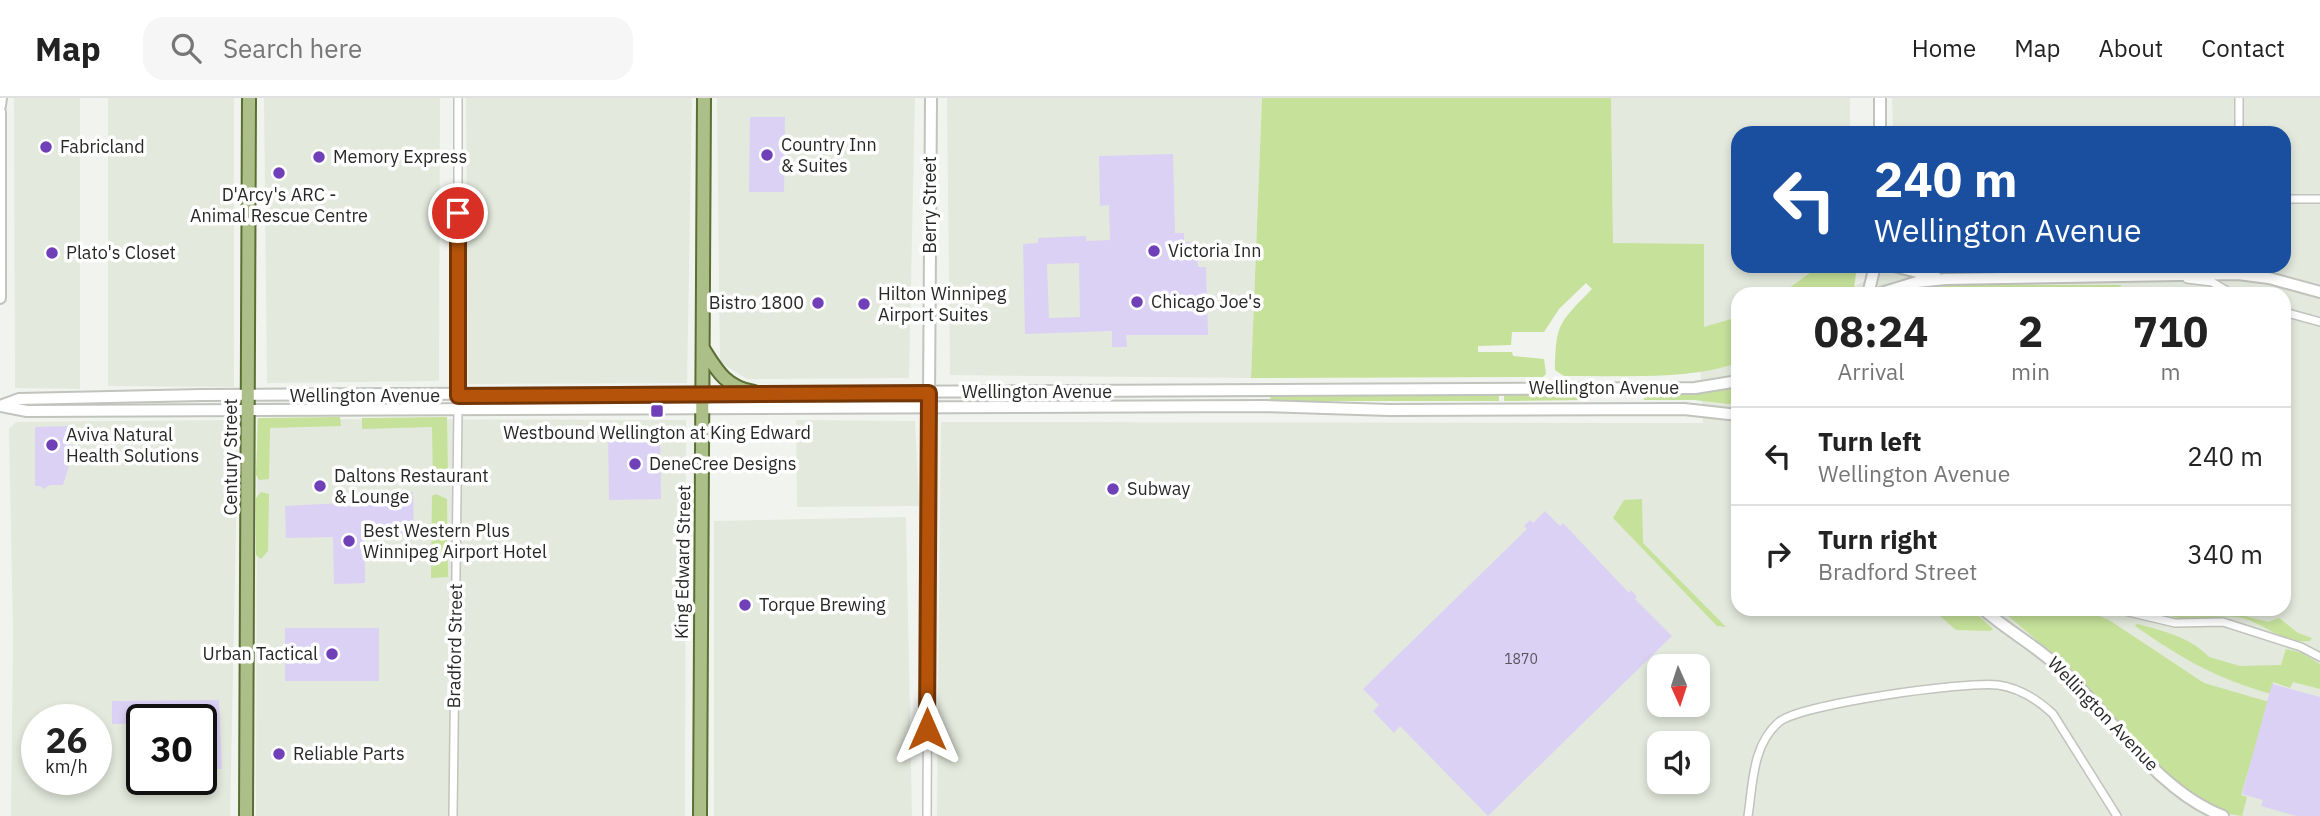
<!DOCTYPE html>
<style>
body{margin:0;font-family:"IBM Plex Sans",sans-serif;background:#f6f6f6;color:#222;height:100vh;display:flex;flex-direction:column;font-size:26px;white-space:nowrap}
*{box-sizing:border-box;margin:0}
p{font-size:23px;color:#767676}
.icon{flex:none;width:38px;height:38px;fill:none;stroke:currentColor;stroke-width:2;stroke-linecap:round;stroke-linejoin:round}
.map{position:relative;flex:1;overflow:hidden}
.panel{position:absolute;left:1731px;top:189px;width:560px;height:329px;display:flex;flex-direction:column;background:#fff;border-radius:21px;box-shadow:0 4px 10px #0003}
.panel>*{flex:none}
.top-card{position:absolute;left:1731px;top:28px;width:560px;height:147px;border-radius:21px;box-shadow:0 4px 10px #0003;background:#1a4fa0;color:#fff;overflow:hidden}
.needle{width:46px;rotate:177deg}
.controls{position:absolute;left:1647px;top:556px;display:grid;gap:14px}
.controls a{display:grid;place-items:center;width:63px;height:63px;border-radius:14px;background:#fff;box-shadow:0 4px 10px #0003;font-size:35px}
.speed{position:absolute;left:21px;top:606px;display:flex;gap:14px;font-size:35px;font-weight:700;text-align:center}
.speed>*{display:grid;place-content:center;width:91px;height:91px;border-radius:50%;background:#fff;box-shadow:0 4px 10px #0003;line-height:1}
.speed small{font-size:18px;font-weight:400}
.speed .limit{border:4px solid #111;border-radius:10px;background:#fff;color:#111}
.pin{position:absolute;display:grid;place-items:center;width:60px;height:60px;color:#fff;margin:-30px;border:4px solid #fff;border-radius:50%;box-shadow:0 2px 7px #0007}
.me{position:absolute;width:77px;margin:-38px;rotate:0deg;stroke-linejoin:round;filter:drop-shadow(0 0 5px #0008)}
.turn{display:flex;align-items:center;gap:24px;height:147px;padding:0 28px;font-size:32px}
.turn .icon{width:91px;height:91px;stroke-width:2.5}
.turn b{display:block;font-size:49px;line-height:60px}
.eta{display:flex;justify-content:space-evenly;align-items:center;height:119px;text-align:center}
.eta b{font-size:42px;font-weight:800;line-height:49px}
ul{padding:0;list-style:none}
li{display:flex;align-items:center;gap:21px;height:98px;padding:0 28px;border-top:2px solid #e0e0e0}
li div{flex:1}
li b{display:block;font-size:26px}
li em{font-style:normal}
header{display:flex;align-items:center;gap:42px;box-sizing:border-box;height:98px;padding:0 35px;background:#fff;border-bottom:2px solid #e0e0e0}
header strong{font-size:33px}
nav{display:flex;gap:38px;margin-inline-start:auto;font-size:24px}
.search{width:490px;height:63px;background:#f6f6f6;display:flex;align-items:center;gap:18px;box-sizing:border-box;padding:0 24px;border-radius:21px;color:#767676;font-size:26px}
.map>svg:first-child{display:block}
.built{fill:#e3e9dc;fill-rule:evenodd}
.green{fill:#c5e19a}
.building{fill:#dbd1f5;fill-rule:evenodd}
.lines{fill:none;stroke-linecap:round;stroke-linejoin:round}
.street-casing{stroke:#c1c3bd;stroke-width:10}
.secondary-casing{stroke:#c1c3bd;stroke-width:14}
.primary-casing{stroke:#5a6f33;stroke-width:16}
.street{stroke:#fff;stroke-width:7}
.secondary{stroke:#fff;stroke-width:10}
.primary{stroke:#acbf89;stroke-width:12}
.route-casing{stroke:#753606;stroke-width:18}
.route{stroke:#b45309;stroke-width:12}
.poi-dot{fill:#7040b8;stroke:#fff;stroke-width:2.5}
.labels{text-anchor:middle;stroke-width:7;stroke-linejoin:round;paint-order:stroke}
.number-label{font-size:14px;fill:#55535a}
.poi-label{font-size:18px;fill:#282927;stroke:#fff;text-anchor:start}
.street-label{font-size:18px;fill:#282927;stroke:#fff}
</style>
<header>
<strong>Map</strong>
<div class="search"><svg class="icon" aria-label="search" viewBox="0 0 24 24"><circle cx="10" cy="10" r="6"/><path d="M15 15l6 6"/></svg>Search here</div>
<nav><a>Home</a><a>Map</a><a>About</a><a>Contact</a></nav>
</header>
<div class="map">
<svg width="2320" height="718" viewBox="0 0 2320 718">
<rect width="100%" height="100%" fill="#f1f4ee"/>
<g class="built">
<polygon points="14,0 80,0 80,291 15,290"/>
<polygon points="108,0 234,0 234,289 108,288"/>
<polygon points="264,0 440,0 439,283 267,285"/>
<polygon points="466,0 692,0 687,285 468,286"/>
<polygon points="717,0 915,0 909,280 747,281 720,264"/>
<polygon points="947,0 1262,0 1251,280 950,277"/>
<polygon points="1566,0 1850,0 1850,35 1738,35 1738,168 1819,168 1781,196 1738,196 1738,219 1704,230 1613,145 1611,1"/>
<path d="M1892,0H2320V718H937L941,324L1703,325L1700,262L1738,250V511H2284V196H1838L1896,168H2284V35H1893ZM1659,569H1698V607H1659ZM1659,646H1698V684H1659Z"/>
<polygon points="257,321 686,322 685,718 256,718"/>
<path d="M231,322L238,328L230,718H11L13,534L9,331L16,324ZM37,621H96V681H37ZM142,621H201V681H142Z"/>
<polygon points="796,322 915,323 919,408 797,409"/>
<polygon points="906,419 912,718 714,718 714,423"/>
</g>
<g class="green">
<path d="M1262,0H1611L1613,145L1704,146V229L1738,219V265C1683,283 1621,277 1564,278L1555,272C1556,225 1559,225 1592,191L1586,185L1559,211L1544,234H1512L1511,247L1478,248V254H1512L1513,258L1544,261L1546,276L1543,279L1251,280Z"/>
<polygon points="1819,168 1857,168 1854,190 1847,196 1781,196"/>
<polygon points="1952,187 2121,187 2118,196 1903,196 1916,191"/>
<polygon points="1738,289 1738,307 1694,302 1644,302 1644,300 1657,297"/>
<polygon points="1499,296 1499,303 1271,303 1270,298"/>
<polygon points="1504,296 1589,296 1590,297 1584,302 1504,303"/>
<polygon points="340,319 341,328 270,330 269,381 259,382 256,377 258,320"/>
<polygon points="447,319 448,378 441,385 433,385 432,329 362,331 362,320"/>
<polygon points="261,394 269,396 268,453 261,461 256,457 256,400"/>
<polygon points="436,396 447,401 448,479 431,480 432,398"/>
<polygon points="1642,401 1643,445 1726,529 1717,528 1613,420 1624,402"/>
<polygon points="1932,511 1971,511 1993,531 1990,533 1956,532"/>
<path d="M2000,511H2082L2109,522L2204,585L2269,604L2241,697L2247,699L2242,718C2174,710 2118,620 2072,575C2049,552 2025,532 2000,511Z"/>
<path d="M2146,511H2218L2268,524L2279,520L2298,535L2312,540L2310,543C2287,546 2268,530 2249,522C2229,515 2214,521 2195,521C2178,522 2162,515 2146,511Z"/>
<path d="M2137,526C2165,533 2191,540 2209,559L2240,568L2281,567L2286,551L2302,555L2320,566V591L2293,584L2290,590L2273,584L2271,596C2215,580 2183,561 2135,528Z"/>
</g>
<g class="building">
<polygon points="750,19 785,19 784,94 749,94"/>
<path d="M1173,56L1175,135H1184V144H1197L1198,169H1206L1208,237H1126L1127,249H1112V233L1025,236L1023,146L1038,145V140L1086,138V143L1110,142L1109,107L1100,108L1099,58ZM1079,165L1080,219L1049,220L1047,166Z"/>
<polygon points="70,328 70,364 63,387 50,387 43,391 41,388 35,388 35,329"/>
<polygon points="608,330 660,330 661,401 609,402"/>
<polygon points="413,394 414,438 365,439 365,485 334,486 333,439 286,440 285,408 342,405 343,396"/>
<polygon points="1545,413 1560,428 1563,425 1629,495 1631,492 1637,499 1635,501 1672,538 1488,718 1400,628 1394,635 1373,613 1379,607 1363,591 1527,431 1524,428 1530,422 1533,425"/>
<rect x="285" y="530" width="94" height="53"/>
<polygon points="2272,586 2320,599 2320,718 2296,718 2261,708 2263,702 2242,696"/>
<polygon points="219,602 222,671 201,671 201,621 142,621 142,625 112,626 112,603"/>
</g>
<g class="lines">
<defs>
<g id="street">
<polyline points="2239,35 2239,0"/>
<polyline points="2284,101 2320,101"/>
<polyline points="2187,181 2212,184 2232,196"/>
<polyline points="2284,214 2320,224"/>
<polyline points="2116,511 2175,525 2223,524 2301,549 2320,559"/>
<polyline points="453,718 458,311 458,0"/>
<polyline points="927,718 929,310"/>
<path d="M1748,718C1753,686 1752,647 1779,624C1801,606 1966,583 1998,587C2020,590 2037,601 2053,616L2117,718"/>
</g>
<g id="secondary">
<polyline points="0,8 1,0"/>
<polyline points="0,14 0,200"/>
<polyline points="1880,35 1880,0"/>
<polyline points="1894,168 1936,179"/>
<polyline points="1868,196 1875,168"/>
<polyline points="1878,196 1917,184 1946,181 2238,176 2269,180 2320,194"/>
<polyline points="929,300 931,0"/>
<polyline points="0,308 19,301 202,297 1695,290 1738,283"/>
<polyline points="0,308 27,313 1266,308 1389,312 1684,311 1738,317"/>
<path d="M1983,511C2009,534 2040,550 2064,574C2114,622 2158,693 2223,718"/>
</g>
<g id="primary">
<path d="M704,252C717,273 727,290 754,294"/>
<polyline points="246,718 249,0"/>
<polyline points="700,718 704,0"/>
</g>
</defs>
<use href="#street" class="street-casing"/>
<use href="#secondary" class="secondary-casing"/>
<use href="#primary" class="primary-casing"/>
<use href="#street" class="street"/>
<use href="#secondary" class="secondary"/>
<use href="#primary" class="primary"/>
</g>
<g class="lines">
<defs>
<polyline id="route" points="458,115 458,298 929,295 927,631"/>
</defs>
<use href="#route" class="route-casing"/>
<use href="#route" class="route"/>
</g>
<g class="poi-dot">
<circle cx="46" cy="49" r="7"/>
<circle cx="767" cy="57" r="7"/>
<circle cx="319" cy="59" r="7"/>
<circle cx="279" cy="75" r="7"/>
<circle cx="1154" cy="153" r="7"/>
<circle cx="52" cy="155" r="7"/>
<circle cx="1137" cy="204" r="7"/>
<circle cx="818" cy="205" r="7"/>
<circle cx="864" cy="206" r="7"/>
<rect x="650" y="306" width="14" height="14" rx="3.5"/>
<circle cx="52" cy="347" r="7"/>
<circle cx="635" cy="366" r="7"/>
<circle cx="320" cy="388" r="7"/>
<circle cx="1113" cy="391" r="7"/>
<circle cx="349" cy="443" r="7"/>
<circle cx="745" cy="507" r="7"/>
<circle cx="332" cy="556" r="7"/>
<circle cx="279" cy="656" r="7"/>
</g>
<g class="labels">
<g class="number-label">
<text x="1521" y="566">1870</text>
</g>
<g class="poi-label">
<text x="781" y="53">Country Inn<tspan x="781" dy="21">&amp; Suites</tspan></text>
<text x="60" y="55">Fabricland</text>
<text x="333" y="65">Memory Express</text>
<text x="279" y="103" text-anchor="middle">D'Arcy's ARC -<tspan x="279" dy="21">Animal Rescue Centre</tspan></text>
<text x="1168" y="159">Victoria Inn</text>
<text x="66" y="161">Plato's Closet</text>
<text x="878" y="202">Hilton Winnipeg<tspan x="878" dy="21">Airport Suites</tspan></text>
<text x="1151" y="210">Chicago Joe's</text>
<text x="804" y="211" text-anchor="end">Bistro 1800</text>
<text x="657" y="341" text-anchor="middle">Westbound Wellington at King Edward</text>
<text x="66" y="343">Aviva Natural<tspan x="66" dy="21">Health Solutions</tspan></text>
<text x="649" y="372">DeneCree Designs</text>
<text x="334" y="384">Daltons Restaurant<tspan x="334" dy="21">&amp; Lounge</tspan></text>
<text x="1127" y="397">Subway</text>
<text x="363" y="439">Best Western Plus<tspan x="363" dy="21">Winnipeg Airport Hotel</tspan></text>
<text x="759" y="513">Torque Brewing</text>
<text x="318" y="562" text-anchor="end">Urban Tactical</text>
<text x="293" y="662">Reliable Parts</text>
</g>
<g class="street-label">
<text transform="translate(930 107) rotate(-90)" y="6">Berry Street</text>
<text x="1604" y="296">Wellington Avenue</text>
<text x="1037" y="300">Wellington Avenue</text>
<text x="365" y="304">Wellington Avenue</text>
<text transform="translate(231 359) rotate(-90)" y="6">Century Street</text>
<text transform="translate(683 464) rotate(-89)" y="6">King Edward Street</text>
<text transform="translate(455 548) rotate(-89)" y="6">Bradford Street</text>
<text transform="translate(2103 616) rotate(46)" y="6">Wellington Avenue</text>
</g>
</g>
</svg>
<div class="controls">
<a><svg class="needle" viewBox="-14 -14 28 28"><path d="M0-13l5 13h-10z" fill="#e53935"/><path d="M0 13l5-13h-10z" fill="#767676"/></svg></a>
<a><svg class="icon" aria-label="sound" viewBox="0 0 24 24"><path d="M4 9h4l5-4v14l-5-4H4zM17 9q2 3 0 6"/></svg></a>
</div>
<div class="speed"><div>26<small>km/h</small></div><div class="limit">30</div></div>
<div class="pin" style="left:458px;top:115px;background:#d93025"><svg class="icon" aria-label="arrive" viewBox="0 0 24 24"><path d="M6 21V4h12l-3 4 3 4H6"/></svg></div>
<svg class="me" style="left:927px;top:631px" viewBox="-20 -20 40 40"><path d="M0-17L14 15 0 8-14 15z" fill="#b45309" stroke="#fff" stroke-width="4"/></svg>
<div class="top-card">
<div class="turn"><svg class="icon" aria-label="left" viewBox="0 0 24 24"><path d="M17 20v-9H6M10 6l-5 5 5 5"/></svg><div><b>240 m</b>Wellington Avenue</div></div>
</div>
<section class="panel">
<div class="eta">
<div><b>08:24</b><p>Arrival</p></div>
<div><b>2</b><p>min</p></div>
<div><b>710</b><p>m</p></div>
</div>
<ul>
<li><svg class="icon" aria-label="left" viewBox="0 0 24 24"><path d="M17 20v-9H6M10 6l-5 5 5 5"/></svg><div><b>Turn left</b><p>Wellington Avenue</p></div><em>240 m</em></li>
<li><svg class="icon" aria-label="right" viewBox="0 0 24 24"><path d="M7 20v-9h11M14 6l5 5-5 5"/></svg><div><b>Turn right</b><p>Bradford Street</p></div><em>340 m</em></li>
</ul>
</section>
</div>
